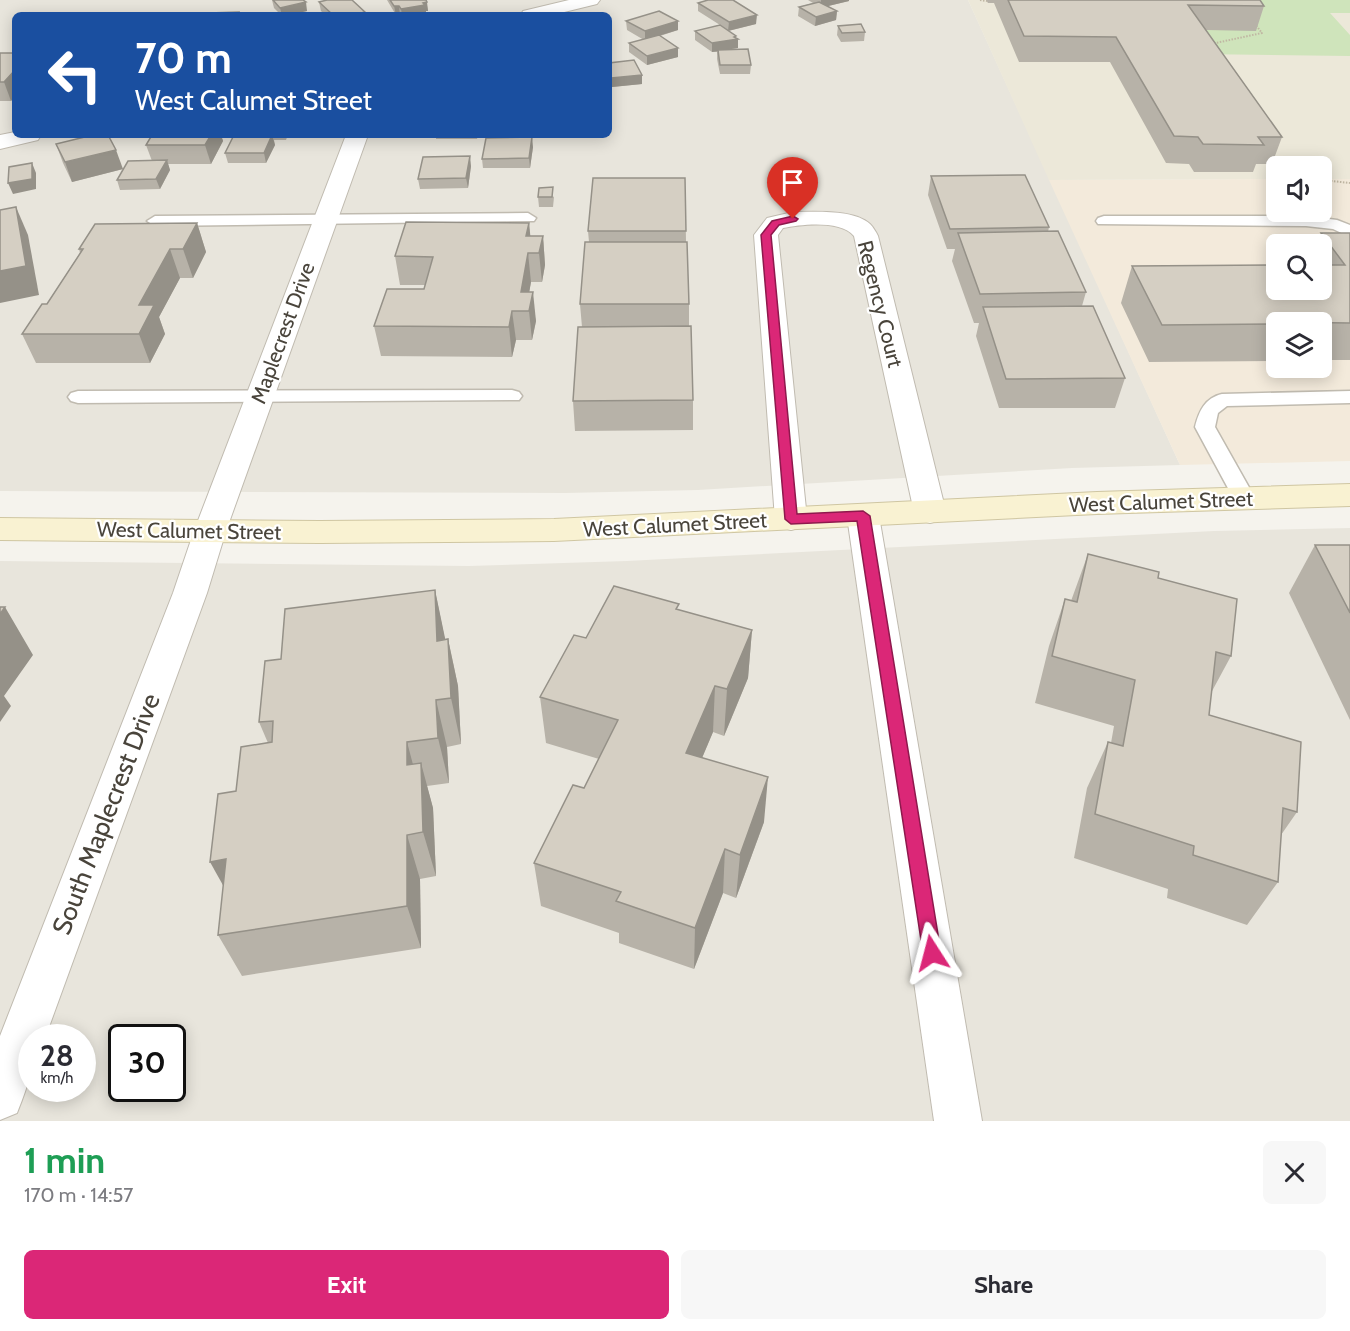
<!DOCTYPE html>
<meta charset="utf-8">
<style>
body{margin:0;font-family:Cabin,sans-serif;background:#f7f7f7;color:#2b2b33;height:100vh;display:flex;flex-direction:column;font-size:22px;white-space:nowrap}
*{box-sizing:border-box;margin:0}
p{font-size:20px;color:#7c7c81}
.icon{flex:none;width:33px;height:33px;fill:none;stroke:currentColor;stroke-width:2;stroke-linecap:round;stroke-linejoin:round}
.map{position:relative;height:1121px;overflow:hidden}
.drawer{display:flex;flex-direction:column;background:#fff;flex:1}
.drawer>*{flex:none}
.top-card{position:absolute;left:12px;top:12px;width:600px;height:126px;border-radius:9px;box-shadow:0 3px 15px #0003;background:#1a4fa0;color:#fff;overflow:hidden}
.tools{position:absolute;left:1266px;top:156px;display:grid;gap:12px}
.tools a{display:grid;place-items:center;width:66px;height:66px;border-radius:9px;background:#fff;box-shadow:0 3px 15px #0003;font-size:30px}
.speed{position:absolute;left:18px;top:1024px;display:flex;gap:12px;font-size:30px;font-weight:700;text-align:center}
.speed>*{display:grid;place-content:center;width:78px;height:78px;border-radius:50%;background:#fff;box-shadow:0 3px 15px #0003;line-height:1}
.speed small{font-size:15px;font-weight:400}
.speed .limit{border:3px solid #111;border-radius:9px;background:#fff;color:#111}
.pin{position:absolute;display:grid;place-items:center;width:51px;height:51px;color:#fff;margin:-62px -26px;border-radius:50% 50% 50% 0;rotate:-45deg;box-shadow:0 0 6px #0007}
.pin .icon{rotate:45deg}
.me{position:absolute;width:66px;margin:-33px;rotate:351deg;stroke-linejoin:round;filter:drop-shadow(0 0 4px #0008)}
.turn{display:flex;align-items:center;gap:21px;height:126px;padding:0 24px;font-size:27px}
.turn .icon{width:78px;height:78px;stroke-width:2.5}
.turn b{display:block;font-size:42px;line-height:51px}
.round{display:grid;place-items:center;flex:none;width:63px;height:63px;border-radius:9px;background:#f7f7f7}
.headline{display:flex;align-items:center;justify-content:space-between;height:102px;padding:0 24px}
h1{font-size:36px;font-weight:800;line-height:45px;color:#1e9e55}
.action{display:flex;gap:12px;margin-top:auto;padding:12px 24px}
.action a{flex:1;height:69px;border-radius:9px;background:#db2777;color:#fff;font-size:24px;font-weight:800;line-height:69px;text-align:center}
.action a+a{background:#f7f7f7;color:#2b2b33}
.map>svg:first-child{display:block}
.residential{fill:#e8e5dc;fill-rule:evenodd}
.commercial{fill:#f3eadb;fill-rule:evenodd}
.education{fill:#ece8d9}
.green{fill:#cfe4bb}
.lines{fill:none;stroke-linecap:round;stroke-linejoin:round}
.lane-casing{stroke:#c0bbb0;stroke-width:3}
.street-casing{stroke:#c0bbb0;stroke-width:2}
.secondary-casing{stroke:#cfc6a2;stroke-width:2}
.path{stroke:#c0b7a3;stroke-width:2;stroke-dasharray:1.5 1.5;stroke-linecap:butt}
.lane{fill:#fff;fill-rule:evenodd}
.street{fill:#fff;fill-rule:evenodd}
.secondary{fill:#f9f2d2;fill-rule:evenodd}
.wall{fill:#b7b2a8}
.shaded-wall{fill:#959188}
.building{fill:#d5cfc3;stroke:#959188;stroke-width:1.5}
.route{fill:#db2777;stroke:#8e194d;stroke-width:1.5}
.labels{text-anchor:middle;stroke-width:4.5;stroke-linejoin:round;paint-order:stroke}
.street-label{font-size:21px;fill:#49443b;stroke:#fff}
.near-street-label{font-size:26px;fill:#49443b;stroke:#fff}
</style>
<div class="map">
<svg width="1350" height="1121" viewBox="0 0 1350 1121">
<rect width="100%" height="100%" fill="#f5f3ed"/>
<g class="residential">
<path d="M0,0H968L1180,465L1072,468L698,490L565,493L0,491ZM15,15H609V135H15Z"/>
<path d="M1350,528V1121H0V561L469,566L627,561L1214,531ZM32,1038H82V1089H32ZM122,1038H172V1089H122Z"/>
</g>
<path class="commercial" d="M1276,179V212H1322V179H1350V461L1180,465L1049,180ZM1276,244H1322V290H1276ZM1276,322H1322V368H1276Z"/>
<polygon class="education" points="968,0 1350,0 1350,179 1322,179 1322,166 1276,166 1276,179 1049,180"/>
<polygon class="green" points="1232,0 1350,0 1350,13 1330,13 1350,35 1350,56 1197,54 1180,30"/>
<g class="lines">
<defs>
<g id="lane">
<polygon points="528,213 536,218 534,221 155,226 147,221 155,216"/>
<polygon points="1104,216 1306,216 1337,220 1350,225 1350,237 1333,229 1306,226 1098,224 1096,221 1098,218"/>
<polygon points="512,390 519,392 522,396 519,400 78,403 71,401 68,397 71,393 78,391"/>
<path d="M1350,391V403L1227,406L1218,413L1215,427L1255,498L1252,503L1244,505L1236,503L1195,427C1199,411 1205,398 1222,394Z"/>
</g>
<g id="street">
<polygon points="569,0 600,0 597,4 552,15 521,15 523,11"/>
<polygon points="15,132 15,135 41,135 38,140 0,149 0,135"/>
<path d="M346,135H368L226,531L207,593L45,1038H32C32,1072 30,1081 17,1113L0,1120V1036L173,593L194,531Z"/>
<path d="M793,212C814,212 854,209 870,224C873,227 876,232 878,236L946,512L941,520L930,523L919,520L914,512L854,236C841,220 802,224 783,228L778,235L807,519L802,527L791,530L780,527L775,519L754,235L767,218Z"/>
<polygon points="863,505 874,508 879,516 982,1121 934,1121 847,516 852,508"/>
</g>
<polygon id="secondary" points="1350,484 1350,506 1097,514 554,541 320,543 0,540 0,518 320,521 554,519 1097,492"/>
</defs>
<use href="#lane" class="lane-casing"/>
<use href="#street" class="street-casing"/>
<use href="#secondary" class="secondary-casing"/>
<g class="path">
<polyline points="980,0 987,1"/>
<polyline points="1211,44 1262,33 1255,24"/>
<polyline points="1273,154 1281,166"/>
<polyline points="1322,180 1350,183"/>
</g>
<use href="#lane" class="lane"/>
<use href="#street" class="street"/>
<use href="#secondary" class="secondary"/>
</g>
<g class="wall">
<polygon points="272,0 303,0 307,11 289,15 281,15 274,8"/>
<polygon points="387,0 426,0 428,11 426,11 426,14 422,15 396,15"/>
<polygon points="808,0 849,0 849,1 828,6 837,11 836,20 815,26 798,16 799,7 813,3"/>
<polygon points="986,0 1260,0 1264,6 1256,31 1206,30 1282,137 1272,164 1256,164 1253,172 1194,172 1189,164 1166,163 1110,62 1019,62 994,3 988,3"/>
<polygon points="319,2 365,12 365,15 325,15 321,11"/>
<polygon points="698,3 756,24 728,31 736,38 738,48 731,49 751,65 750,74 720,74 717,59 717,52 712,52 695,40 695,31 720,25 698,11"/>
<polygon points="626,21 678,30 660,36 678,48 678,57 647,65 629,52 629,43 644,40 627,30"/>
<polygon points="838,26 865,32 864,41 841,42 837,35"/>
<polygon points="0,53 15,53 15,96 11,101 0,101"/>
<polygon points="609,63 642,75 642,84 612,87 609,82"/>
<polygon points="152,135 221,135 223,141 211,164 168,164 170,170 160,189 120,190 117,180 123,169 72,182 63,163 56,144 123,169 152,161 146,145"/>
<polygon points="234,135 288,135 286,140 274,140 275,145 266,163 228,163 225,153"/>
<polygon points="436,135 478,135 477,139 436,139"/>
<polygon points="533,147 530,168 483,168 482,159"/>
<polygon points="471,166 468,188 420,189 418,179"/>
<polygon points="931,176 1049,227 1048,232 1086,292 1082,306 1125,378 1115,408 999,408 976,336 979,323 974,323 952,261 955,249 947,249 928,195"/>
<polygon points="685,178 686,242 689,304 689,326 693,400 693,430 575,431 573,401 582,327 580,304 589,242 588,231"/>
<polygon points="539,188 554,197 553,207 539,207 538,197"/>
<polygon points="197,223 206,252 193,278 180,278 159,317 165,334 150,363 36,363 22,334 47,304 80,253 79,249"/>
<polygon points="529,223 530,236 543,236 545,265 542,282 531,282 529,292 536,321 532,340 516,340 512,357 381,356 374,326 424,289 425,285 400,285 395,256"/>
<polygon points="1321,233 1350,233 1350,360 1322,360 1322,322 1276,322 1276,361 1149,362 1121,303 1132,266 1322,290 1322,244 1295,244 1298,239 1319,239"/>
<polygon points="1315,545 1350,545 1350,720 1289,593"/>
<polygon points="1088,554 1158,578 1231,656 1211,693 1209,715 1297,812 1281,835 1278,882 1247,925 1167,898 1168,889 1074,858 1087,788 1108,742 1111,743 1114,726 1035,703 1049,646 1065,599 1071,601"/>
<polygon points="435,590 445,640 448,639 458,686 461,744 447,747 449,783 427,786 433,808 436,876 420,879 421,948 242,976 218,935 236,791 268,743 259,722 281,659"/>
<polygon points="679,610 752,630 748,678 724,736 713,732 702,758 764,822 736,898 723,893 694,969 619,943 619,933 541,906 534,863 584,788 599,759 546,743 540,697 586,638"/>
</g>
<g class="shaded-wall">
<polygon points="821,0 849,0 849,1 820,8"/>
<polygon points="306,2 307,11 289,15 282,15 280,8"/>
<polygon points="427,2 428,11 426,11 426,14 402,15 401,9"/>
<polygon points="394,6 399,6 400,15 396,15"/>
<polygon points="837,11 836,20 815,26 816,17"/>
<polygon points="365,12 365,15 351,15"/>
<polygon points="757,15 756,24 728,31 729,22"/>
<polygon points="678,21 678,30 645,40 645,31"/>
<polygon points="736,36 736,40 738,39 738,48 712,52 712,43"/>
<polygon points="678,48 678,57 647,65 647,56"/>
<polygon points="15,70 15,96 11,101 4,82"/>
<polygon points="642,75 642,84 612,87 611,78"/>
<polygon points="211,135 221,135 223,141 211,164 205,145"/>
<polygon points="272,135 275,145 266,163 264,153"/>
<polygon points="532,137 533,147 530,168 529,158"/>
<polygon points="116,150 123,169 72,182 65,162"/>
<polygon points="470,156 471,166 468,188 466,178"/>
<polygon points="167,160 170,170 160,189 156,179"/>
<polygon points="32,163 36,173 36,189 13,194 8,183"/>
<polygon points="16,207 28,235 39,295 0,303 0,271"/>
<polygon points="197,223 206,252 193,278 183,249"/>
<polygon points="529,223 532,252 526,236"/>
<polygon points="543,236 545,265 542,282 539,253"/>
<polygon points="170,249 180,278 159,317 165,334 150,363 139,334 139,305"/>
<polygon points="528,253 531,282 526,311 521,292"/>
<polygon points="533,292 536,321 532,340 529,311"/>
<polygon points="512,311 516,340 512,357 509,327"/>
<polygon points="435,590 445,638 447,688 437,641"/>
<polygon points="5,607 33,655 4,696 11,706 0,722 0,614"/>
<polygon points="752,630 748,678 724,736 727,689"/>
<polygon points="448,639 458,686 461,744 451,698"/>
<polygon points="715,686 713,732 685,798 686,753"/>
<polygon points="436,700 447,747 449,783 438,738"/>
<polygon points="407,742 419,787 407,765"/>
<polygon points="421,763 433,808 436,876 423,832"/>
<polygon points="768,777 764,822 736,898 740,855"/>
<polygon points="407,835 420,879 421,948 407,906"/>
<polygon points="725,849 723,893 694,969 695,928"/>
<polygon points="226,859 234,905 210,862"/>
</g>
<g class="building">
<polygon points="273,0 303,0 306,2 280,8"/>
<polygon points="327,0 352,0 365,12 352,15 333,15 319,2"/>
<polygon points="390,0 426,0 427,2 423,3 425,5 401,9 399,6 394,6"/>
<polygon points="708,0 733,0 757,15 729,22 698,3"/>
<polygon points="1008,0 1260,0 1264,6 1188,5 1282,137 1258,137 1264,145 1203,144 1198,137 1174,136 1116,37 1024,36"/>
<polygon points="819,2 837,11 816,17 799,7"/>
<polygon points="659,11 678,21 645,31 626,21"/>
<polygon points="239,12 238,15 207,15 208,13"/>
<polygon points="301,13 304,15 290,15"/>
<polygon points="861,24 865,32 842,33 838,26"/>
<polygon points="720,25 736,36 734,37 738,39 712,43 695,31"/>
<polygon points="659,35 678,48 647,56 629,43"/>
<polygon points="748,49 751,65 720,65 718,50"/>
<polygon points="0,53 15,53 15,70 4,82 0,82"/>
<polygon points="634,60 642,75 611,78 609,73 609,63"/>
<polygon points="93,135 108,135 116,150 65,162 56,144"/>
<polygon points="152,135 211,135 205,145 146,145"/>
<polygon points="234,135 272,135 264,153 225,153"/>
<polygon points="532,137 529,158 482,159 486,138"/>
<polygon points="470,156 466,178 418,179 423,157"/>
<polygon points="167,160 156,179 117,180 128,161"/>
<polygon points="32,163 32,179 8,183 9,167"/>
<polygon points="1025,175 1049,227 950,229 931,176"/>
<polygon points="593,178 685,178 686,231 588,231"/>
<polygon points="553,187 552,197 538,197 539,188"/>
<polygon points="16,207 26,266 0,271 0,210"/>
<polygon points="406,222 529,223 526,236 543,236 539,253 528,253 521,292 533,292 529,311 512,311 509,327 374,326 387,289 424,289 433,257 395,256"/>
<polygon points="197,223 183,249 170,249 139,305 154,305 139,334 22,334 42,304 47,304 83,249 79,249 95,224"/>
<polygon points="1058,231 1086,292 980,294 958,233"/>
<polygon points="1321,233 1350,233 1350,323 1276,322 1276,324 1162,325 1132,266 1276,265 1276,290 1322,290 1322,265 1345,265"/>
<polygon points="1298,239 1319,239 1316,244 1302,244"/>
<polygon points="585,242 687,242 689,304 580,304"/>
<polygon points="1093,306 1125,378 1006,379 983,307"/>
<polygon points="691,326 693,400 573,401 578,327"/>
<polygon points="1315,545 1350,545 1350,613"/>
<polygon points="1088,554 1159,572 1158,578 1237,599 1231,656 1216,652 1209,715 1301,742 1297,812 1283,808 1278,882 1193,855 1194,846 1095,814 1108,742 1123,746 1135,680 1052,656 1065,599 1077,602"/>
<polygon points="614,586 679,604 676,609 752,630 727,689 715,686 686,753 768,777 740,855 725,849 695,928 616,901 621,892 534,863 573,785 584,788 618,720 540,697 574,635 586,638"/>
<polygon points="435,590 437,641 448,639 451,698 436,700 438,738 407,742 407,765 421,763 423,832 407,835 407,906 218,935 226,859 210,862 218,794 236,791 241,747 272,742 273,721 259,722 265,661 281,659 285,609"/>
<polygon points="0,607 5,607 0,614"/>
</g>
<polygon class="route" points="793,216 798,219 796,221 779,225 771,235 797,514 863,511 870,516 941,953 938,959 932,961 925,959 923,953 857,521 791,524 785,519 761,235 772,221"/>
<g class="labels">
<g class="street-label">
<text transform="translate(880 304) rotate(76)" y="7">Regency Court</text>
<text transform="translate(283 333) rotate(-70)" y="7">Maplecrest Drive</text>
<text transform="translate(1161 502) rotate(-2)" y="7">West Calumet Street</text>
<text transform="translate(675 525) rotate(-3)" y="7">West Calumet Street</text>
<text transform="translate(189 531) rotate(1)" y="7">West Calumet Street</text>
</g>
<g class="near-street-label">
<text transform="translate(106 814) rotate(-69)" y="9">South Maplecrest Drive</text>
</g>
</g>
</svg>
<div class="tools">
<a><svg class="icon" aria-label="sound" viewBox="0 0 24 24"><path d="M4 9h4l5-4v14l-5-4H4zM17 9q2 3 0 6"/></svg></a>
<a><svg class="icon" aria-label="search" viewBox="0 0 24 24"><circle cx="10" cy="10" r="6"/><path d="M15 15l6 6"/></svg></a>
<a><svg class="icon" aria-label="layers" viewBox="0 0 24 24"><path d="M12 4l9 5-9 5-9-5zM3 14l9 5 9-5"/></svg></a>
</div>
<div class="speed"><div>28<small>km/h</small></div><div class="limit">30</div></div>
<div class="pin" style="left:793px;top:219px;background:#d93025"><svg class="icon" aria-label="arrive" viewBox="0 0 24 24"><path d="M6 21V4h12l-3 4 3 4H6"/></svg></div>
<svg class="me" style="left:932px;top:953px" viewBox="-20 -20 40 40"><path d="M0-17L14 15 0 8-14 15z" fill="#db2777" stroke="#fff" stroke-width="4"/></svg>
<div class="top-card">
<div class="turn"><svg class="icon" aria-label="left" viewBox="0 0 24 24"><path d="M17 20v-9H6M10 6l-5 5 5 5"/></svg><div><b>70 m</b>West Calumet Street</div></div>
</div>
</div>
<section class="drawer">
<div class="headline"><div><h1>1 min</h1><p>170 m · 14:57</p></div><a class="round"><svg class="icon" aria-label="close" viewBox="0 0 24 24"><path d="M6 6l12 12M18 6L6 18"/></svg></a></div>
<div class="action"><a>Exit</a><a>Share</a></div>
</section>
